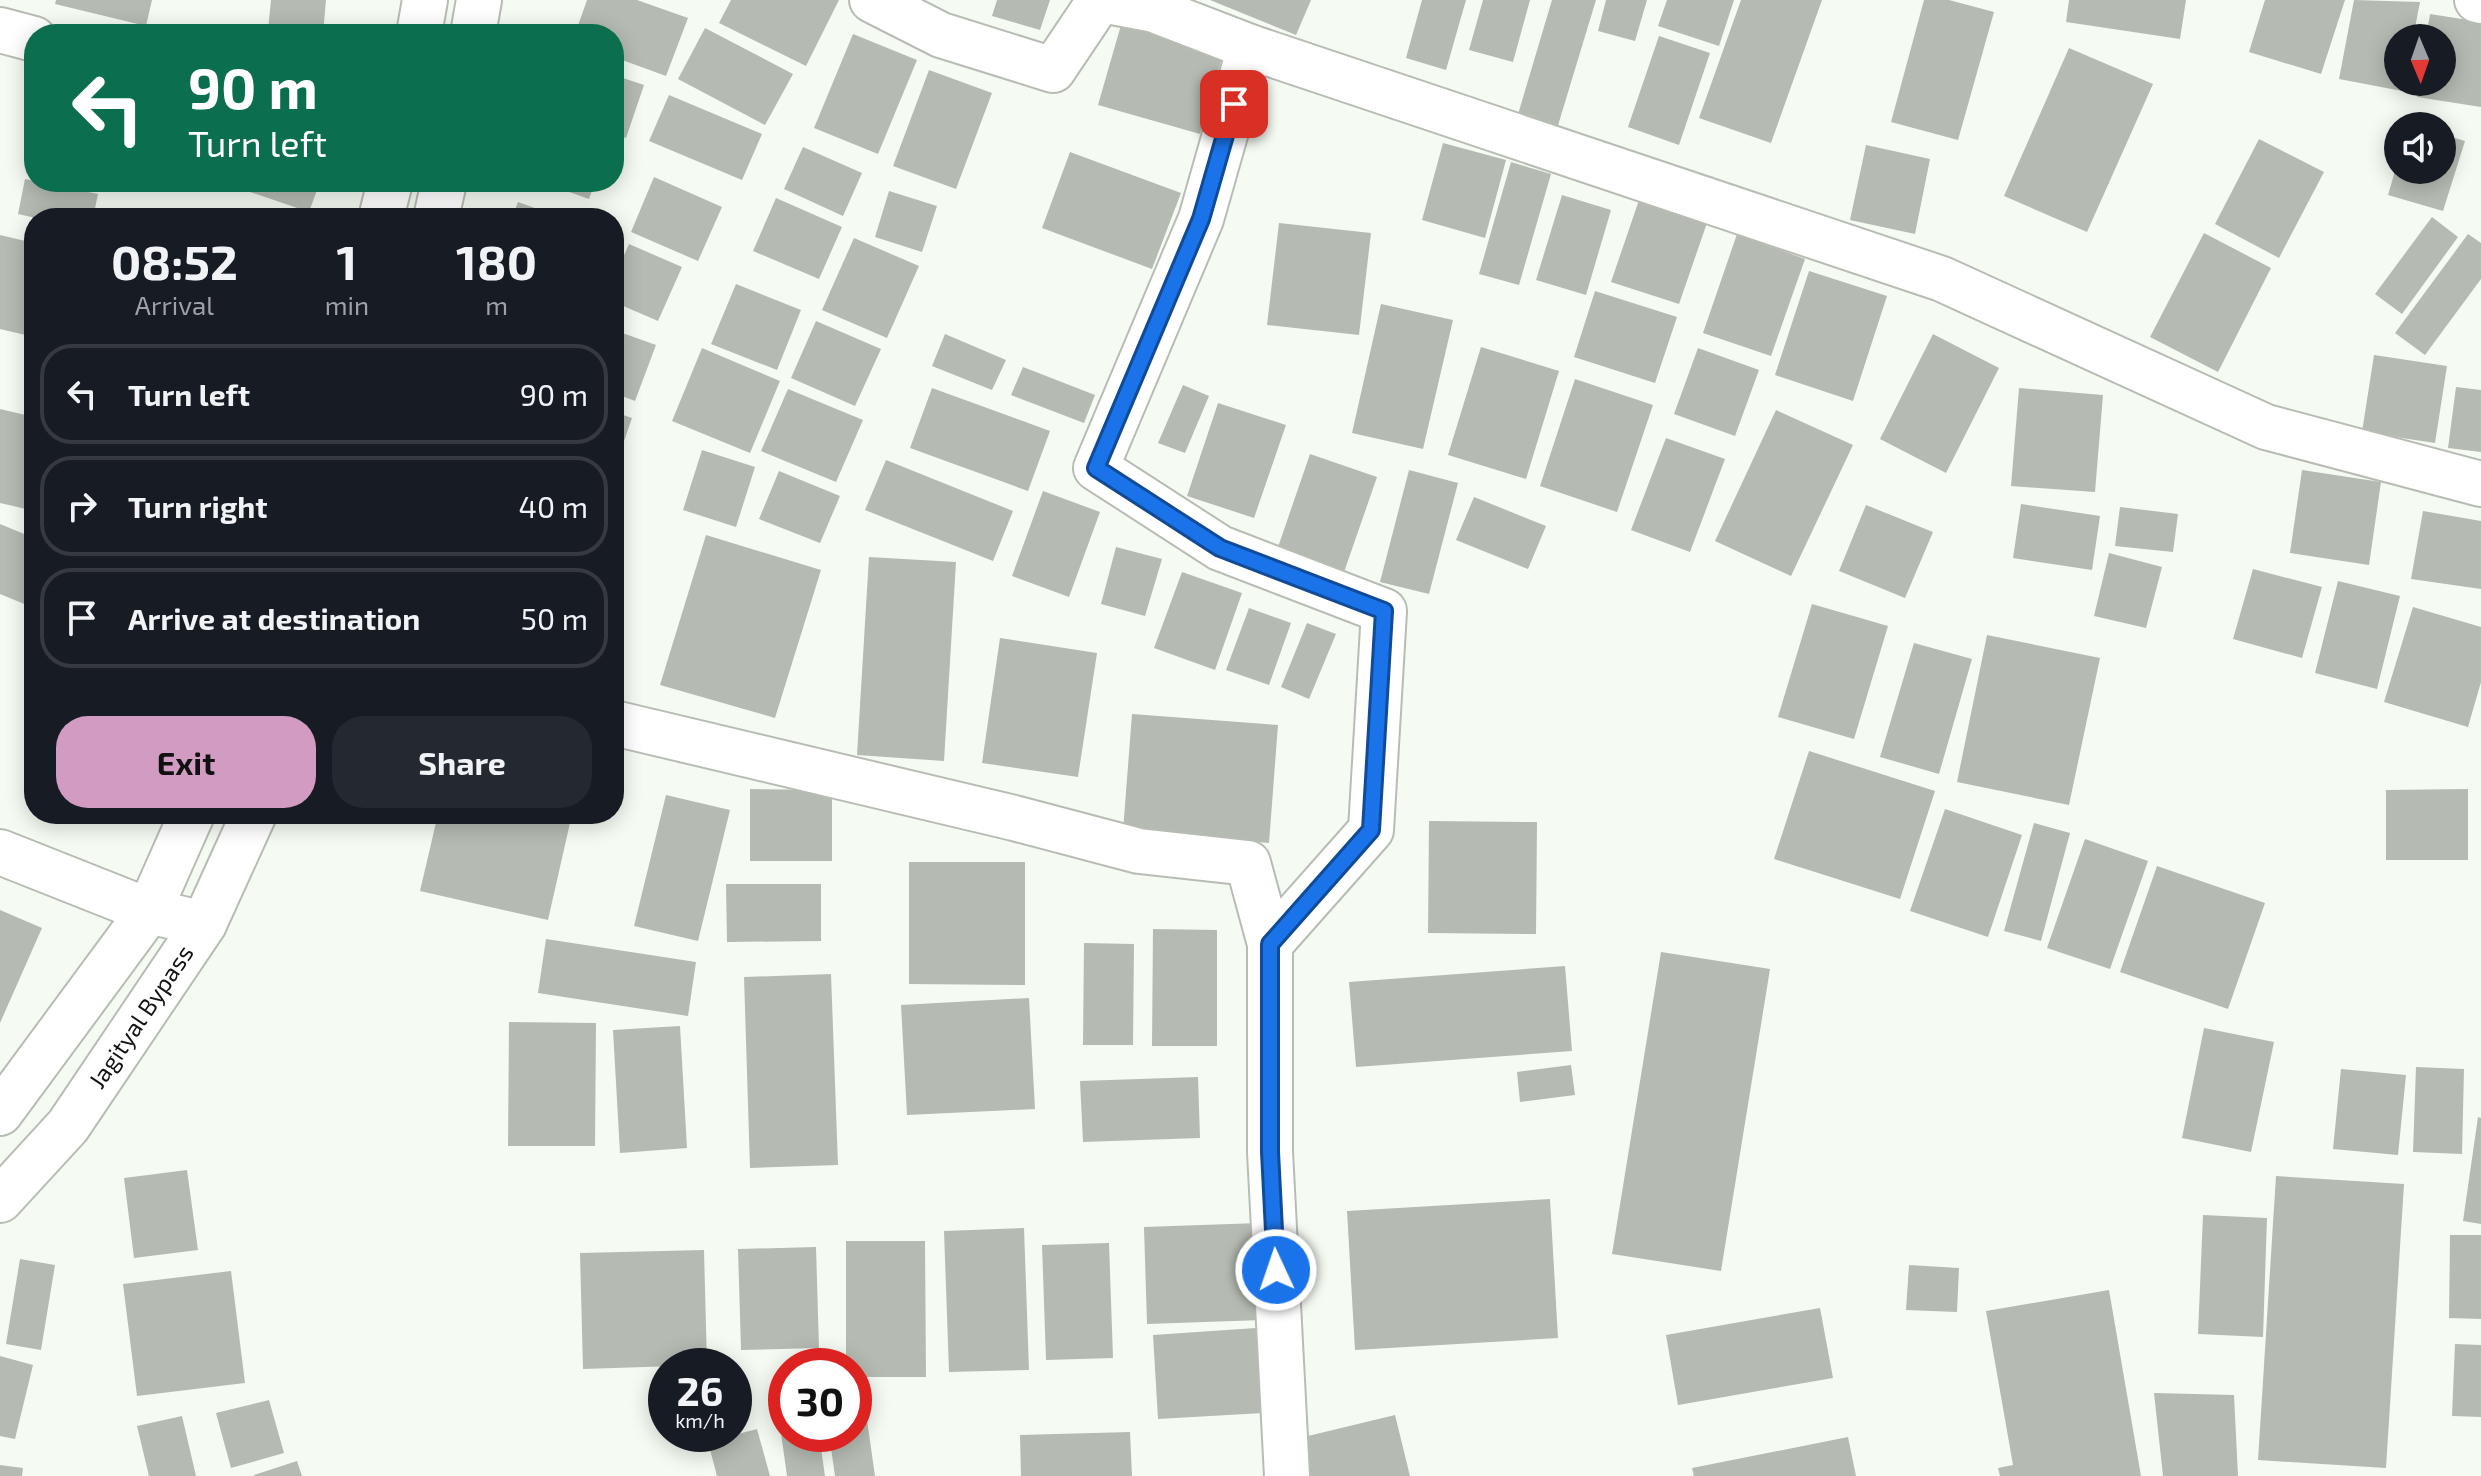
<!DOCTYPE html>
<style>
body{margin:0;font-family:"Exo 2",sans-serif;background:#242831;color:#f1f3f6;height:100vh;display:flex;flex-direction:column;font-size:30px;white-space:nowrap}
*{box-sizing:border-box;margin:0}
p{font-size:26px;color:#9ea1a6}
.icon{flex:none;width:44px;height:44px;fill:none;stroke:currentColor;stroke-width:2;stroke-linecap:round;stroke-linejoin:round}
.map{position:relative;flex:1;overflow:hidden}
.details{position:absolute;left:24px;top:208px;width:600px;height:616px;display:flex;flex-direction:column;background:#171b24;border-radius:32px;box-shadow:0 4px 20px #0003}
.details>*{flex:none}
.guide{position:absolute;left:24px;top:24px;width:600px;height:168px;border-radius:32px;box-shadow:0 4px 20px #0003;background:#0b6e4f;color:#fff;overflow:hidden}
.needle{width:52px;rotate:178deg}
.controls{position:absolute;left:2384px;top:24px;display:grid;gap:16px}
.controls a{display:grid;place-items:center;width:72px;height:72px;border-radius:50%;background:#171b24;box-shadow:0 4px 20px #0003;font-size:40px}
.speed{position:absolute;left:648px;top:1348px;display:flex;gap:16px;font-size:40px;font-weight:700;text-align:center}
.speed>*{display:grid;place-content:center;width:104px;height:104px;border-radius:50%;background:#171b24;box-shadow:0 4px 20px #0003;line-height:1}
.speed small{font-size:20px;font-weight:400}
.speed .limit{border:12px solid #d22;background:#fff;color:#111}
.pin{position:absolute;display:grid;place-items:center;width:68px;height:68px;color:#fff;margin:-34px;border-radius:16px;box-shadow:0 4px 12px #0006}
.me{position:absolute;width:88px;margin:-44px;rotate:357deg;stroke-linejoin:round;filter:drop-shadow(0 0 6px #0008)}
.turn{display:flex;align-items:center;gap:28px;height:168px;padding:0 32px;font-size:36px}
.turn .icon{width:104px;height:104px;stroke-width:2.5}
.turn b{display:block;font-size:56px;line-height:68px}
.eta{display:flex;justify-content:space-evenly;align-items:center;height:136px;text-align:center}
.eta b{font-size:48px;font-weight:700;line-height:56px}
.cta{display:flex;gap:16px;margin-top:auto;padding:16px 32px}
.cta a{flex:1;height:92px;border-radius:32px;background:#d19bc2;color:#111;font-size:32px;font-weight:700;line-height:92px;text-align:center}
.cta a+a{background:#242831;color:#f1f3f6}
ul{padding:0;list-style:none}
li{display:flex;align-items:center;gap:24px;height:100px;margin:0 16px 12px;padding:0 16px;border:4px solid #363941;border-radius:32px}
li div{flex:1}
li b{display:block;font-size:30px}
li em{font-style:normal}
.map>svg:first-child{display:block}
.building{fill:#b5bbb2}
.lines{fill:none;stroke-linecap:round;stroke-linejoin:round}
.minor-casing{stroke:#b8bdb4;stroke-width:48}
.primary-casing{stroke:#b8bdb4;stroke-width:48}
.minor{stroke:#fff;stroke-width:44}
.primary{stroke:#fff;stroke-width:44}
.route-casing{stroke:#114b97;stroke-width:20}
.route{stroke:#1a73e8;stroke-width:14}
.labels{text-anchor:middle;stroke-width:6;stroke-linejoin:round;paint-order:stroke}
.street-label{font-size:24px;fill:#131512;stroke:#f5fbf2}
</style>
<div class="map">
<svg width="2481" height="1476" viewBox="0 0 2481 1476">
<rect width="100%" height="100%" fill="#f5fbf2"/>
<g class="building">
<polygon points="56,0 152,0 146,26 55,4"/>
<polygon points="271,0 326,0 323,34 268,30"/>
<polygon points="587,0 637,0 688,18 666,76 614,57 614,34 575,34"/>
<polygon points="731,0 839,0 806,66 719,23"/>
<polygon points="997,0 1050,0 1040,30 992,16"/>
<polygon points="1210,0 1311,0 1296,35"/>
<polygon points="1422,0 1466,0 1446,70 1406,58"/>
<polygon points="1483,0 1530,0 1513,62 1469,50"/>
<polygon points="1552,0 1596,0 1556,132 1516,121"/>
<polygon points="1606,0 1647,0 1635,41 1598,31"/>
<polygon points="1667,0 1734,0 1719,46 1658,26"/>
<polygon points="1741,0 1822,0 1771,143 1699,118"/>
<polygon points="1924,0 1949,0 1994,12 1958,140 1891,122"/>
<polygon points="2069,0 2186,0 2180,39 2066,22"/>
<polygon points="2265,0 2345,0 2321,74 2249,52"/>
<polygon points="2354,0 2420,2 2413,38 2398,38 2398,82 2404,82 2402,91 2339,79"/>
<polygon points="2430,14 2481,22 2481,107 2417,97 2420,82 2442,82 2442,38 2426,38"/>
<polygon points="1121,25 1223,54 1200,134 1098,105"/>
<polygon points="705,28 793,74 765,125 678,79"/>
<polygon points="853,34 917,60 878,154 814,128"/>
<polygon points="1659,36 1710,53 1679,145 1628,127"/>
<polygon points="2069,48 2153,84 2087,232 2004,196"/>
<polygon points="929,70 992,93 956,189 893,166"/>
<polygon points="614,75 644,85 626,138 614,134"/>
<polygon points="669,95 762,134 742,180 649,141"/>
<polygon points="2442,134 2465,141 2443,211 2388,195 2397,164 2398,170 2442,170"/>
<polygon points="2259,139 2324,172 2279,258 2215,224"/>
<polygon points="1443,143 1506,160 1485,238 1422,220"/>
<polygon points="1866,145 1930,159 1915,234 1850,220"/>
<polygon points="803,147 862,173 843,216 784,189"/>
<polygon points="1070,152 1181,193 1152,269 1042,228"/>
<polygon points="1511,162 1551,174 1519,285 1479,274"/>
<polygon points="654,177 722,207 698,261 631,232"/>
<polygon points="25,179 98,194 93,218 36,218 18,214"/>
<polygon points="250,182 320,182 309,212 247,191"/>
<polygon points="541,182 595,182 589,199"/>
<polygon points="889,191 937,206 922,252 875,237"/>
<polygon points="1562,195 1611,210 1586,295 1536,280"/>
<polygon points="776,198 842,227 819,279 753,251"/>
<polygon points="1639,200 1707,223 1679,304 1611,282"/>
<polygon points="518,202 563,218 512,218"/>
<polygon points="2432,217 2458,237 2402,314 2375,294"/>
<polygon points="1279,223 1371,233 1359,335 1267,325"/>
<polygon points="2204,233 2271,268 2218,372 2150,337"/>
<polygon points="1737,234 1805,259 1771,356 1703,333"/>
<polygon points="2468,234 2481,243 2481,279 2425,355 2395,333"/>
<polygon points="0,235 34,243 34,337 0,329"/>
<polygon points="854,238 919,266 887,338 822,310"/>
<polygon points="629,244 682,267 658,321 614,302 614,278"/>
<polygon points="1809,271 1887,296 1853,401 1775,375"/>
<polygon points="736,284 801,310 777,370 711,344"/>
<polygon points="1595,291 1677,317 1655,383 1574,357"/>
<polygon points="1381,304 1453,320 1423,449 1352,433"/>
<polygon points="816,321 881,349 855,406 791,378"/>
<polygon points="614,330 656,345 635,401 614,393"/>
<polygon points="945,334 1006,360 992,390 932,366"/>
<polygon points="1933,334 1999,368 1946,473 1880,439"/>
<polygon points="1481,347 1559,371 1526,479 1448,455"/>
<polygon points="702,348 780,381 750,453 672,421"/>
<polygon points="1698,348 1759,370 1735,436 1674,414"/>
<polygon points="2374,355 2447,366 2435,443 2362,432"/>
<polygon points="1023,367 1095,395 1084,423 1011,395"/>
<polygon points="1575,379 1653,405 1617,512 1540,486"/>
<polygon points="1183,385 1209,396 1185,453 1158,443"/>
<polygon points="2456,387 2481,390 2481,452 2448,448"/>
<polygon points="932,388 1050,431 1028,491 910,448"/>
<polygon points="2019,388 2103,395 2095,492 2011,486"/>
<polygon points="788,389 863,420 836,482 761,451"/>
<polygon points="1218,403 1286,425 1254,518 1187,496"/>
<polygon points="0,409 34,417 34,479 26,509 0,503"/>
<polygon points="1776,410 1853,445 1791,576 1715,541"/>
<polygon points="614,412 632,418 614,470"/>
<polygon points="1666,438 1725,459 1690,552 1631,530"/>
<polygon points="702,450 755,467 736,527 683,510"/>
<polygon points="1310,454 1377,477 1343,575 1276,553"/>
<polygon points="886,460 1013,511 993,561 865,510"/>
<polygon points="1409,470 1458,483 1429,594 1380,582"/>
<polygon points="2302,470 2381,482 2369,565 2290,553"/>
<polygon points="779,471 840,496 820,543 759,519"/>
<polygon points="1043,491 1100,512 1069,597 1012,576"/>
<polygon points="1474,497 1546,526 1528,569 1456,540"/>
<polygon points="2021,504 2100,516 2092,570 2013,558"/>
<polygon points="1866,505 1933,532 1905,598 1839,571"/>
<polygon points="2120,507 2178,514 2173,552 2115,546"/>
<polygon points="2423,511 2481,521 2481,589 2411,579"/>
<polygon points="0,524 34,538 34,608 0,594"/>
<polygon points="706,535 821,570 775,718 660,685"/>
<polygon points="1116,547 1162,559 1145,616 1101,604"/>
<polygon points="2109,553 2162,567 2146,628 2094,616"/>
<polygon points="869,557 956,562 944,761 857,755"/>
<polygon points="2253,569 2322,587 2302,658 2233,639"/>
<polygon points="1182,572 1242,593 1215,670 1154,648"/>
<polygon points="2338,581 2400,596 2377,689 2315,673"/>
<polygon points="1812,604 1888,626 1854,739 1778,717"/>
<polygon points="2413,607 2481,627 2481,682 2468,727 2384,702"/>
<polygon points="1249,608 1291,623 1269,685 1226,670"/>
<polygon points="1307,623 1336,634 1309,699 1281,687"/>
<polygon points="1987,635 2100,658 2069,805 1957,782"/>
<polygon points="1000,638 1097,653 1078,777 982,763"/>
<polygon points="1914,643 1972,659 1939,774 1880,757"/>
<polygon points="1132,714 1278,725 1269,843 1123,831"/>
<polygon points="1809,751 1935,791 1900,899 1774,859"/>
<polygon points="750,789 832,790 832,861 750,861"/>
<polygon points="2468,789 2468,860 2386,860 2386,790"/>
<polygon points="666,795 730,810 698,941 634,926"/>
<polygon points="1945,809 2022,835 1988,937 1910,911"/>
<polygon points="438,814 572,814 548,920 420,891"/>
<polygon points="1429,821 1537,822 1536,934 1428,933"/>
<polygon points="2034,823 2070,833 2041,941 2004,931"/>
<polygon points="2085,839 2148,861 2110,969 2047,948"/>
<polygon points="909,862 1025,862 1025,985 909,984"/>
<polygon points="2157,866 2265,903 2228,1009 2120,972"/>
<polygon points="726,884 821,884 821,941 727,942"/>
<polygon points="0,910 42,928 0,1023"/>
<polygon points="1153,929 1217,930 1217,1046 1152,1046"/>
<polygon points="546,939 696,962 688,1016 538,993"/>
<polygon points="1084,943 1134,944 1133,1045 1083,1045"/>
<polygon points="1661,952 1770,969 1721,1271 1612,1254"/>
<polygon points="1565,966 1572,1051 1356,1067 1349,982"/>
<polygon points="831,974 838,1165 750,1168 744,977"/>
<polygon points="1029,998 1035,1109 907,1115 901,1005"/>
<polygon points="509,1022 596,1023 595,1146 508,1146"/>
<polygon points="680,1026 687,1148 620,1153 613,1030"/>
<polygon points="2204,1028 2274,1042 2251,1152 2182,1138"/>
<polygon points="1571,1065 1575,1095 1520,1102 1517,1072"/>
<polygon points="2416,1067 2464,1069 2462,1154 2413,1152"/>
<polygon points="2341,1069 2406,1075 2398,1155 2333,1149"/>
<polygon points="1198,1077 1200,1138 1083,1142 1080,1081"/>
<polygon points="2478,1117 2481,1118 2481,1224 2463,1221"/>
<polygon points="187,1170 198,1250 134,1258 124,1178"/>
<polygon points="2276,1176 2404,1184 2386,1468 2258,1460"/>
<polygon points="1550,1199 1558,1338 1355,1350 1347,1211"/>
<polygon points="2203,1215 2267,1218 2263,1337 2198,1334"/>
<polygon points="1259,1223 1263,1320 1147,1324 1144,1227"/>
<polygon points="1024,1228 1029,1370 949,1372 944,1231"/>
<polygon points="2450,1235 2481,1235 2481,1319 2449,1318"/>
<polygon points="846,1241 925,1241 926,1377 854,1377 854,1366 846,1366"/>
<polygon points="1109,1243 1113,1358 1046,1360 1042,1245"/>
<polygon points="816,1247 819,1348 741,1350 738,1249"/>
<polygon points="704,1250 707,1365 583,1369 580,1253"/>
<polygon points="20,1259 55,1265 41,1350 6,1344"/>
<polygon points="1909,1265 1959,1268 1957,1312 1906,1310"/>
<polygon points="231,1271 245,1383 137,1396 123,1284"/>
<polygon points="2109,1290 2141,1476 2000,1476 1998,1468 2013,1465 1986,1311"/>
<polygon points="1820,1308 1833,1378 1678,1405 1666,1335"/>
<polygon points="1256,1328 1263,1413 1158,1419 1153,1335"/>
<polygon points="2455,1344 2481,1345 2481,1417 2452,1416"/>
<polygon points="0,1356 33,1365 15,1439 0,1436"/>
<polygon points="2154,1393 2234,1395 2238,1476 2163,1476"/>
<polygon points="269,1400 284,1453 231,1468 216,1413"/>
<polygon points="866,1413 875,1476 835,1476 829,1434 854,1434 854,1415"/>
<polygon points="1395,1415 1410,1476 1310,1476 1308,1436"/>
<polygon points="182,1416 196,1476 149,1476 137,1426"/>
<polygon points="757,1429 770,1476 717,1476 708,1442"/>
<polygon points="786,1432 786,1434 819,1434 825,1476 787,1476 781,1433"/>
<polygon points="1130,1432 1132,1476 1021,1476 1020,1435"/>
<polygon points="1848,1437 1856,1476 1694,1476 1692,1468"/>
<polygon points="297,1461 302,1476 254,1476 254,1475"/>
<polygon points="0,1465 23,1468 22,1476 0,1476"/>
</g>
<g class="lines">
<defs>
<g id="minor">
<polyline points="872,0 941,35 1053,70 1100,0"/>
<polyline points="1101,0 1154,10 1250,47 1942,279 2266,427 2481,484"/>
<polyline points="2477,0 2481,1"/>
<polyline points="0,30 34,39"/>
<polyline points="1250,47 1201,219 1096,468 1220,548 1384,611 1371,830 1270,944"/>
<polyline points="614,723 1014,818 1139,851 1248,863 1270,944 1270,1152 1287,1476"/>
<polyline points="0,852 149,911 204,924"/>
</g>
<g id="primary">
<polyline points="419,34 425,0"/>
<polyline points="473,34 479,0"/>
<polyline points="381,218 390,182"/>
<polyline points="436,218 444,182"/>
<polyline points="0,1113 149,911 192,814"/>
<path id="s1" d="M0,1200L68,1126L204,924L254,814"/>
</g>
</defs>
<use href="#minor" class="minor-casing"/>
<use href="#primary" class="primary-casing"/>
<use href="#minor" class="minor"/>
<use href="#primary" class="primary"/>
</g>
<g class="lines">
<defs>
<polyline id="route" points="1234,104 1201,219 1096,468 1220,548 1384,611 1371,830 1270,944 1270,1152 1276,1270"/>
</defs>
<use href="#route" class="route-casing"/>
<use href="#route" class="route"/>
</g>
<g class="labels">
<g class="street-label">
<text dy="8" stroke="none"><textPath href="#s1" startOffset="232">Jagityal Bypass</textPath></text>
</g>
</g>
</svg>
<div class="controls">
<a><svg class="needle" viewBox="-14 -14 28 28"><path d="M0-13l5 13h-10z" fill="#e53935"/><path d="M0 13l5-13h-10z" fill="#9ea1a6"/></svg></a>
<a><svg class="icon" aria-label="sound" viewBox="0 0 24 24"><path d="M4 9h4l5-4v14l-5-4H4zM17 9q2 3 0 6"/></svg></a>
</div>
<div class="speed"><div>26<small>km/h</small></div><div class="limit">30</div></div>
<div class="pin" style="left:1234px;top:104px;background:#d93025"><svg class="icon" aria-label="arrive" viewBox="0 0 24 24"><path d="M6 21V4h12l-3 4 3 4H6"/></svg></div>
<svg class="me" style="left:1276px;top:1270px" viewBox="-20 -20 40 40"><circle r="17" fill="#1a73e8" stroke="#fff" stroke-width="3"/><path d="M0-11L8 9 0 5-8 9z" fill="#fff"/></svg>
<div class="guide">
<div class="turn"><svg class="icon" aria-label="left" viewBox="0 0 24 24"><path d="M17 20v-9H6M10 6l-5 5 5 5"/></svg><div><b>90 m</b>Turn left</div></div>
</div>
<section class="details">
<div class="eta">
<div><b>08:52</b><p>Arrival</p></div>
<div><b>1</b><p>min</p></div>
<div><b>180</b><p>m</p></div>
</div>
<ul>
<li><svg class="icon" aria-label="left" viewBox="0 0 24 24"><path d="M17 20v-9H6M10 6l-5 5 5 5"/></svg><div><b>Turn left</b></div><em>90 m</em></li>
<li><svg class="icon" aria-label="right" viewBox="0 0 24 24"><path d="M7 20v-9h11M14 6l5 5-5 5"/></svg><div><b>Turn right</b></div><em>40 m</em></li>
<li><svg class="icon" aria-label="arrive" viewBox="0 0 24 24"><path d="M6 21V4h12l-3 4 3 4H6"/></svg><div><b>Arrive at destination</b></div><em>50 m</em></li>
</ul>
<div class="cta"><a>Exit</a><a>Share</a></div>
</section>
</div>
